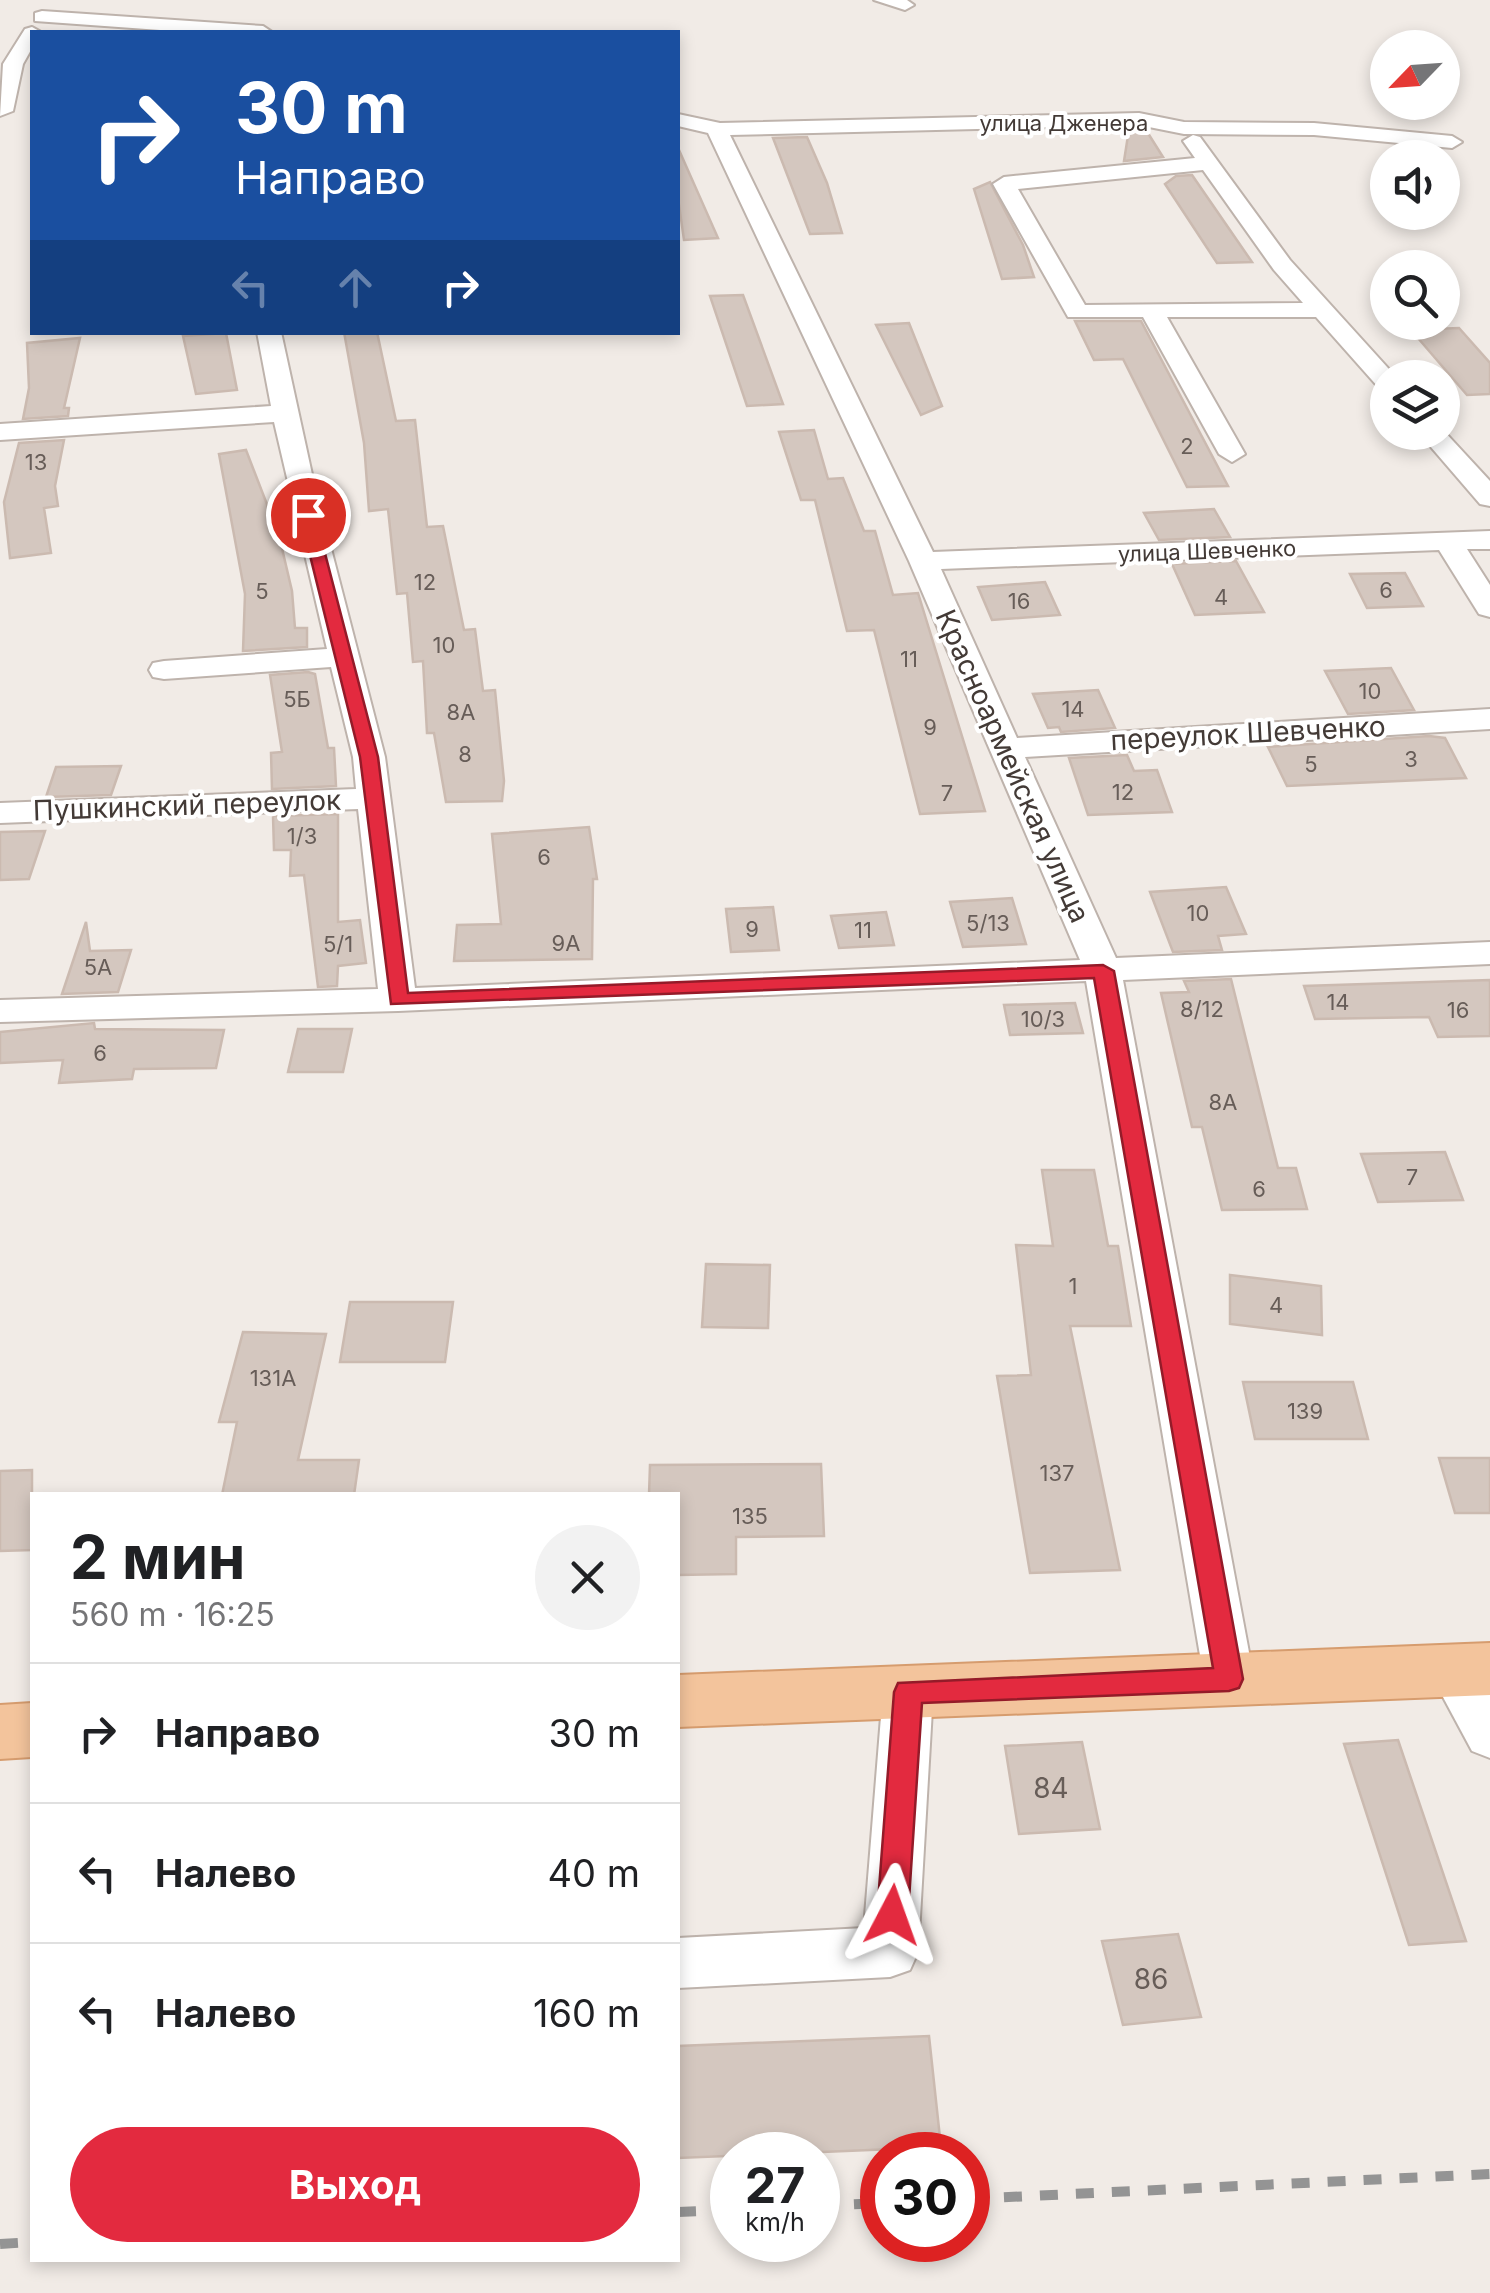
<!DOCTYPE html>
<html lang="ru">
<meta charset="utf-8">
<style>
body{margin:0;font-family:Inter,sans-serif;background:#f2f2f2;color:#202124;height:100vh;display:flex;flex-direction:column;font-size:38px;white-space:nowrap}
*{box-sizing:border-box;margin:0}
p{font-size:32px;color:#757577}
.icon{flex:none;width:55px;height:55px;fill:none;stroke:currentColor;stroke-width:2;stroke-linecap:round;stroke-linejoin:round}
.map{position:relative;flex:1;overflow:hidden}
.sheet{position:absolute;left:30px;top:1492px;width:650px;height:770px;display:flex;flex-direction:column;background:#fff;border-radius:0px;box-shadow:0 5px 15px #0003}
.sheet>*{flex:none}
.banner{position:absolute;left:30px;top:30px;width:650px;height:305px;border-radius:0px;box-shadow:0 5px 15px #0003;background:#1a4fa0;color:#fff;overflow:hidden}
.needle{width:65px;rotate:245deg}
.fabs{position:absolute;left:1370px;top:30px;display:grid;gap:20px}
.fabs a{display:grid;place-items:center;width:90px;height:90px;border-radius:50%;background:#fff;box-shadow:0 5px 15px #0003;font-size:50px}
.speed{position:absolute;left:710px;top:2132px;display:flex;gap:20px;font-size:50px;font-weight:700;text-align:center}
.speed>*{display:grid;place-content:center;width:130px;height:130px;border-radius:50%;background:#fff;box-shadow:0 5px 15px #0003;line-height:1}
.speed small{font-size:25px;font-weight:400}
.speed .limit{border:15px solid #d22;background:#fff;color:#111}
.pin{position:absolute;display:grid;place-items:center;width:85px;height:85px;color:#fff;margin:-42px;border:5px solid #fff;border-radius:50%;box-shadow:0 2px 10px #0007}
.me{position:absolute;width:110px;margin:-55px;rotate:4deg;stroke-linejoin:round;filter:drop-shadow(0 0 8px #0008)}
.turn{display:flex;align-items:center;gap:35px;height:210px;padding:0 40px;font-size:45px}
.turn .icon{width:130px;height:130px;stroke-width:2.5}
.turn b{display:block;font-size:70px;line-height:85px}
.lanes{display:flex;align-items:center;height:95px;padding:0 40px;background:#0003;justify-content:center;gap:50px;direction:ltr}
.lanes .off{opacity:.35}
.round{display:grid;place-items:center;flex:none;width:105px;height:105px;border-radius:52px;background:#f2f2f2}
.summary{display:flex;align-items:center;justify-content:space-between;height:170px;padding:0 40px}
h1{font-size:60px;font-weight:700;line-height:75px}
.cta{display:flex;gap:20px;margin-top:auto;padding:20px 40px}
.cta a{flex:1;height:115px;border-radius:60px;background:#e32a3f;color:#fff;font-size:40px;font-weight:700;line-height:115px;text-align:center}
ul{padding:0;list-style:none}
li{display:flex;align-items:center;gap:30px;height:140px;padding:0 40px;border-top:2px solid #e0e0e0}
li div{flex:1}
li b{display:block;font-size:38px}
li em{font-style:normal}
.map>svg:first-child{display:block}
.building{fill:#d4c7bf;stroke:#cbbab0;stroke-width:2.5}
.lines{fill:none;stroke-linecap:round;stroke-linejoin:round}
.minor-casing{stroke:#beb3ac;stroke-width:4}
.major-casing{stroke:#d69c6e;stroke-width:4}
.minor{fill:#fff;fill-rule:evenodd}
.major{fill:#f3c49c;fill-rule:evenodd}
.rail{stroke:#949494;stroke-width:10;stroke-dasharray:18 18;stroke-linecap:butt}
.route{fill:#e32a3f;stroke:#941b29;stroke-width:2.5}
.labels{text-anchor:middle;stroke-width:8;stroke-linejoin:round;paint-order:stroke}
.far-street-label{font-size:22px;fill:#433a36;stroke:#fff}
.number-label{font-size:22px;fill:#675d58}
.street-label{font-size:28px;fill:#433a36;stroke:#fff}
.near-number-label{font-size:28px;fill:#675d58}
</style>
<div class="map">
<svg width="1490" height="2293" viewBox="0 0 1490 2293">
<rect width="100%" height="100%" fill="#f1ebe6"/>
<g class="building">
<polygon points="1129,129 1146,130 1163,157 1124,161"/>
<polygon points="807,137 827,183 842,233 810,234 773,138"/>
<polygon points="679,150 718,238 684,240 678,198"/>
<polygon points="1192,175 1252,262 1217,263 1165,184 1176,176"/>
<polygon points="990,182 1023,245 1034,277 1002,279 974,189"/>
<polygon points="743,295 783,404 747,406 710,296"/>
<polygon points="1075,321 1141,321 1228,486 1187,487 1123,359 1094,360"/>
<polygon points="909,323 942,406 921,415 876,325"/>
<polygon points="1459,328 1490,363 1490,394 1467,395 1411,330"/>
<polygon points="344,332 377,332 396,421 415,420 427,527 443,526 464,630 475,629 483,691 495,690 504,781 502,801 446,802 434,733 427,733 423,661 413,662 407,593 397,594 388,509 369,511 364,443"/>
<polygon points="226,333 237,390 196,394 183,336"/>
<polygon points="80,338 64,408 69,408 68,416 23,419 29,388 27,343"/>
<polygon points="814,430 828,479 843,478 864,531 875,531 893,595 918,593 985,811 920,814 874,630 847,631 815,500 801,500 779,432"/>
<polygon points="64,440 55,486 58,506 44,508 51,553 10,558 4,502 19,443"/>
<polygon points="246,450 268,507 272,506 292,591 295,628 307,628 307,647 243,651 245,594 219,454"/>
<polygon points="1214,509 1230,537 1159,540 1144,513"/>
<polygon points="1236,561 1264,612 1195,615 1172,564"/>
<polygon points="1405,573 1423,606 1367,608 1350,574"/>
<polygon points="1045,582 1060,615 992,620 978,587"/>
<polygon points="1391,668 1414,710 1348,714 1325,671"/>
<polygon points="308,672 315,674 328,748 334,748 336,786 272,789 271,753 282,752 270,675"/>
<polygon points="1098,690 1115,728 1061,732 1059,727 1048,728 1033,694"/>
<polygon points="1429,736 1445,738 1466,778 1287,786 1268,747"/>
<polygon points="1127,755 1134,771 1157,770 1172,812 1088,815 1069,758"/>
<polygon points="121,766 111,795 46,797 56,767"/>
<polygon points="338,814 338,922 360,920 366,963 338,966 337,986 318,987 304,875 290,876 291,850 274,850 273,816"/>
<polygon points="589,827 597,879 593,879 592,959 454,961 457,925 501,924 492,834"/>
<polygon points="45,831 29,879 0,880 0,832"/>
<polygon points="1226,887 1246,934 1218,936 1222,950 1173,952 1150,892"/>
<polygon points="1012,898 1026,944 963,947 950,902"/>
<polygon points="773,907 779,950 731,952 726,909"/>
<polygon points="886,912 894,945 839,948 831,916"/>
<polygon points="86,922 90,951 131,950 118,992 62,994"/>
<polygon points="1231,979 1278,1168 1296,1168 1307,1209 1222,1210 1202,1127 1192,1127 1161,993 1189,992 1184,981"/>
<polygon points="1490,980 1490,1036 1438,1037 1429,1017 1315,1019 1304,986"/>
<polygon points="1075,1003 1083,1033 1010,1035 1004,1005"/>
<polygon points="94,1023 95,1029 224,1030 216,1068 134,1069 132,1079 59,1083 63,1060 0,1063 0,1032"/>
<polygon points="298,1029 352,1029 343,1072 288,1072"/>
<polygon points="1445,1152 1463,1200 1378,1202 1361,1154"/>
<polygon points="1042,1170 1094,1170 1108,1246 1118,1246 1131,1326 1070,1326 1120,1570 1030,1573 997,1376 1031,1375 1016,1245 1053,1246"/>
<polygon points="706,1264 770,1265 768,1328 702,1327"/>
<polygon points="1230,1275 1321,1286 1322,1335 1230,1324"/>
<polygon points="350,1302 453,1302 445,1362 340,1362"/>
<polygon points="243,1332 326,1334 298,1460 359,1460 354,1495 222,1495 237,1422 219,1422"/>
<polygon points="1243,1382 1353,1382 1368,1439 1255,1439"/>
<polygon points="1439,1458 1490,1458 1490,1513 1455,1513"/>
<polygon points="821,1464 824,1536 736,1537 736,1574 678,1575 678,1495 649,1495 650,1465"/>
<polygon points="32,1470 32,1550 0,1551 0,1471"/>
<polygon points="1398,1740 1466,1941 1409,1945 1344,1744"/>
<polygon points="1082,1742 1100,1829 1019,1834 1005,1746"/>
<polygon points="1178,1934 1201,2017 1123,2025 1102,1941"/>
<polygon points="929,2036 941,2147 678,2158 678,2046"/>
</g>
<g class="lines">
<defs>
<g id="minor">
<polygon points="874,0 907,0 914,5 905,10"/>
<polygon points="42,11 263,26 272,32 188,32 35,21 35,13"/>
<polygon points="32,27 41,32 32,32 32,48 23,64 13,111 0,116 3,64 25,29"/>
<polygon points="1139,113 1184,122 1314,123 1452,136 1462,142 1452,148 1314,135 1184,134 1139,125 730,135 933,552 1490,531 1490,549 1467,549 1490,585 1490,617 1479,614 1439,550 941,569 1017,738 1490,709 1490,729 1025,757 1116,958 1490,942 1490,964 1123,980 1254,1679 1247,1694 1229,1700 1211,1694 1204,1679 1086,981 398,1011 0,1022 0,1000 378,989 358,809 0,823 0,803 356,789 353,757 331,667 164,679 153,677 149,670 153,663 164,661 327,649 274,422 0,440 0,424 271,406 257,332 281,332 313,479 385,757 415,988 1080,960 909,561 708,133 678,126 678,114 720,123"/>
<path d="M1193,135L1200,137L1290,260L1397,378H1388V391L1379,388L1316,317H1167L1245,454L1232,462L1219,454L1143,317H1068L993,184L1004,177L1195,158L1183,141ZM1203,170L1274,270L1303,303L1085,305L1018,189Z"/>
<polygon points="1442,429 1490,481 1490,506 1480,504 1418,432 1442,432"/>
<polygon points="1454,1651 1472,1657 1490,1689 1490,1758 1472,1751 1429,1671 1436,1657"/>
<polygon points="908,1671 926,1677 933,1692 918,1952 910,1970 890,1977 678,1988 678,1938 864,1928 883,1692 890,1677"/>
</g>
<g id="major">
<polygon points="1490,1643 1490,1695 678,1727 678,1675"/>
<polygon points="32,1703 32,1757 0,1759 0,1705"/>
</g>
</defs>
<use href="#minor" class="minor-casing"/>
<use href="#major" class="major-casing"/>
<use href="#minor" class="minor"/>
<use href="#major" class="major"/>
<g class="rail">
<polyline points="968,2199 1490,2174"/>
<polyline points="818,2206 882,2203"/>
<polyline points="678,2212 732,2210"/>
<polyline points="0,2244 32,2242"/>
</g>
</g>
<polygon class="route" points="308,510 315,515 378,757 408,993 1103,965 1114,971 1243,1679 1239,1688 1229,1691 922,1703 908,1915 903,1925 892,1929 882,1925 877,1915 894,1692 898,1683 1213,1668 1094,978 391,1004 360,757 300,515"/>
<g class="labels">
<g class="far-street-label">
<text x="1064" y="131">улица Дженера</text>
<text transform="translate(1207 551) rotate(-2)" y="8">улица Шевченко</text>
</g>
<g class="number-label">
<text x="1187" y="454">2</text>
<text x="36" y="470">13</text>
<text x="425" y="590">12</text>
<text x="1386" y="598">6</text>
<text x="262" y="599">5</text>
<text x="1221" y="605">4</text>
<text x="1019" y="609">16</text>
<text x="444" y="653">10</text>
<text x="909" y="667">11</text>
<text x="1370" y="699">10</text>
<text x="297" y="707">5Б</text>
<text x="1073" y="717">14</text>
<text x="461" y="720">8А</text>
<text x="930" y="735">9</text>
<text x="465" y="762">8</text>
<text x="1411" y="767">3</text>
<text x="1311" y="772">5</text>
<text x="1123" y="800">12</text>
<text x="947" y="801">7</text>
<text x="302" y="844">1/3</text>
<text x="544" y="865">6</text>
<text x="1198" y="921">10</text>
<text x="988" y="931">5/13</text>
<text x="752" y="937">9</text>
<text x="863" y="938">11</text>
<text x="566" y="951">9А</text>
<text x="338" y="952">5/1</text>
<text x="98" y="975">5А</text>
<text x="1338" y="1010">14</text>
<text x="1202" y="1017">8/12</text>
<text x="1458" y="1018">16</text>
<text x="1043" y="1027">10/3</text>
<text x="100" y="1061">6</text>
<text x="1223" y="1110">8А</text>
<text x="1412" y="1185">7</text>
<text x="1259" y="1197">6</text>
<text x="1073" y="1294">1</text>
<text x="1276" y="1313">4</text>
<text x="273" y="1386">131А</text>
<text x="1305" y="1419">139</text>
<text x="1057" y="1481">137</text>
<text x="750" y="1524">135</text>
</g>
<g class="street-label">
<text transform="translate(1248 733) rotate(-3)" y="10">переулок Шевченко</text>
<text transform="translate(1013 766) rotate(66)" y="10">Красноармейская улица</text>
<text transform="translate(187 805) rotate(-2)" y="10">Пушкинский переулок</text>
</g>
<g class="near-number-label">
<text x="1051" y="1798">84</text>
<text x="1151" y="1989">86</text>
</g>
</g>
</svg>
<div class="fabs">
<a><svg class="needle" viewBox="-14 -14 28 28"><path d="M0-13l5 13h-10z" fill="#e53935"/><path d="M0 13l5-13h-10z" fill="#757577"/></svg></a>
<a><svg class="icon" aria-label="sound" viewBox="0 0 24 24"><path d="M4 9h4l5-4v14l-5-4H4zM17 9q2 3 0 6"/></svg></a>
<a><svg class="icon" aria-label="search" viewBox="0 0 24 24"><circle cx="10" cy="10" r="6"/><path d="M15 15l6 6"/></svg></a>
<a><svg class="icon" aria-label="layers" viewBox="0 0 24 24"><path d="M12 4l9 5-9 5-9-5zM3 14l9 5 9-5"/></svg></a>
</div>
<div class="speed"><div>27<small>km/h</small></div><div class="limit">30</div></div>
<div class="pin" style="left:308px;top:515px;background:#d93025"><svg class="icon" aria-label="arrive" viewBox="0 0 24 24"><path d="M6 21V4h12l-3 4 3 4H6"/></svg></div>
<svg class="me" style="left:892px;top:1915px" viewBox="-20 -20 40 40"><path d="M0-17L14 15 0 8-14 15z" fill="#e32a3f" stroke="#fff" stroke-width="4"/></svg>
<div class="banner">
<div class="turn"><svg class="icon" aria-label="right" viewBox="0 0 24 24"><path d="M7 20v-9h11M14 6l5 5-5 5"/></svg><div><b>30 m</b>Направо</div></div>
<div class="lanes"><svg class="icon off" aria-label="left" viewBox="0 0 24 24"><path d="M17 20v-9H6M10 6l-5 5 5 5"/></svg><svg class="icon off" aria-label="ahead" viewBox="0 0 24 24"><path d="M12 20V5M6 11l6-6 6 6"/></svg><svg class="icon" aria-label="right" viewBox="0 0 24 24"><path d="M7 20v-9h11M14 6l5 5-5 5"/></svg></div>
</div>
<section class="sheet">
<div class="summary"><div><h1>2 мин</h1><p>560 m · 16:25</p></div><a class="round"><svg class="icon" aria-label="close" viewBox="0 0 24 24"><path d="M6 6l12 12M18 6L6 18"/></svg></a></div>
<ul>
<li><svg class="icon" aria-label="right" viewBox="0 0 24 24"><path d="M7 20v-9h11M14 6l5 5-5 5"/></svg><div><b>Направо</b></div><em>30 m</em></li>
<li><svg class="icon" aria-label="left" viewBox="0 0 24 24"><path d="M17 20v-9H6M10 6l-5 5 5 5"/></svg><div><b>Налево</b></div><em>40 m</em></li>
<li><svg class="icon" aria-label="left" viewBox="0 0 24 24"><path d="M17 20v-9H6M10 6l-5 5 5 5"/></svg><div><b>Налево</b></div><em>160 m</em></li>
</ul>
<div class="cta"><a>Выход</a></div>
</section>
</div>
